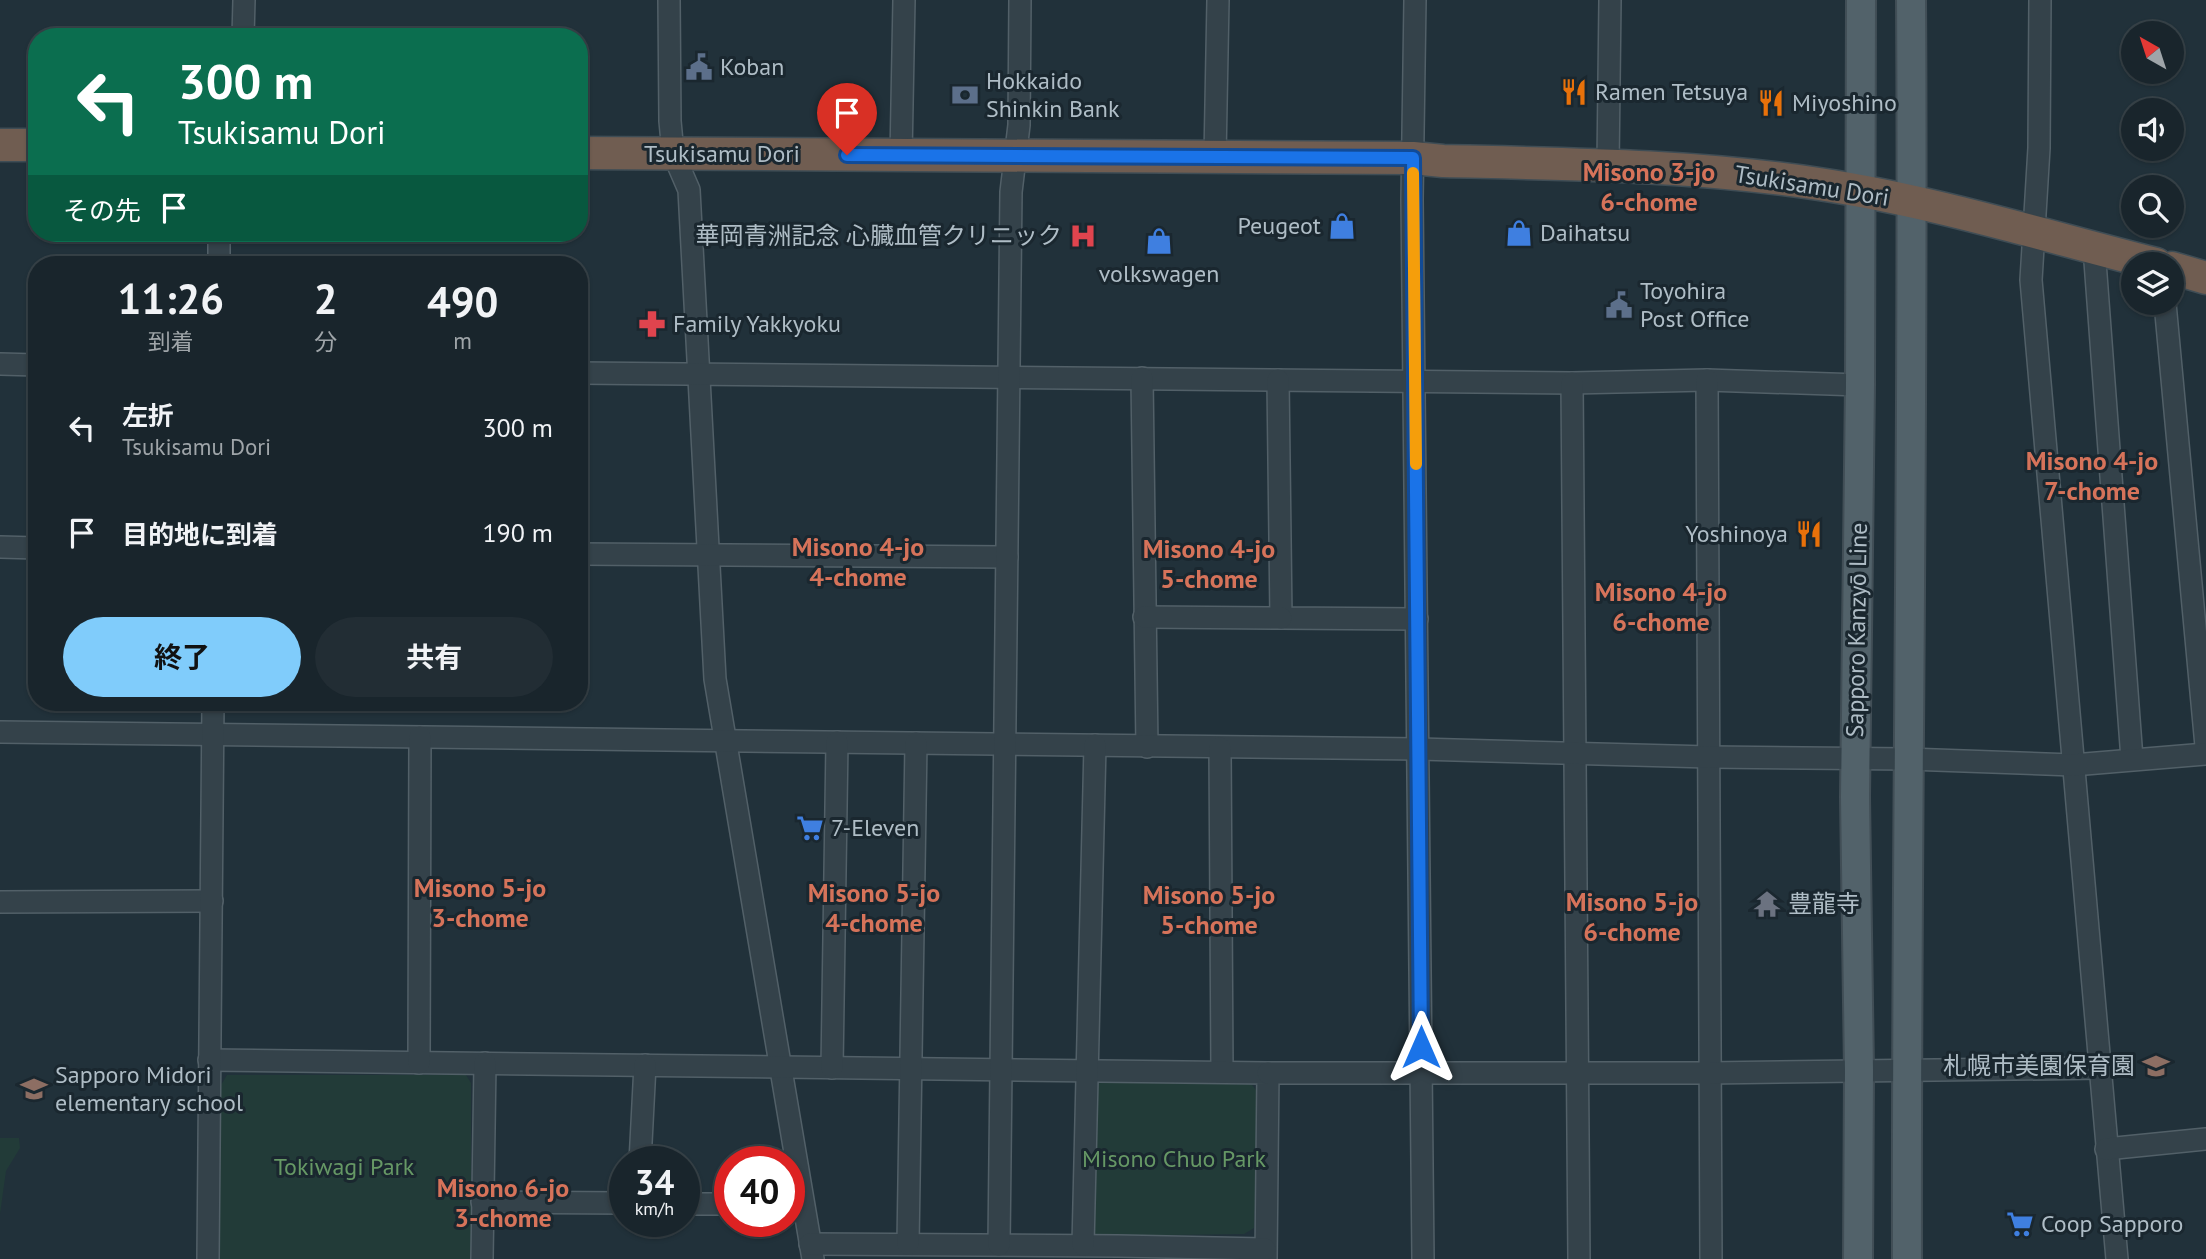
<!DOCTYPE html>
<html lang="ja">
<meta charset="utf-8">
<style>
body{margin:0;font-family:"PT Sans","Noto Sans JP",sans-serif;background:#222d34;color:#f1f3f6;height:100vh;display:flex;flex-direction:column;font-size:26px;white-space:nowrap}
*{box-sizing:border-box;margin:0}
p{font-size:23px;color:#9fa5a9}
.icon{flex:none;width:38px;height:38px;fill:none;stroke:currentColor;stroke-width:2;stroke-linecap:round;stroke-linejoin:round}
.map{position:relative;flex:1;overflow:hidden}
.details{position:absolute;left:28px;top:256px;width:560px;height:455px;display:flex;flex-direction:column;background:#19252c;border-radius:28px;box-shadow:0 2px 5px #0004,0 0 0 2px #374248}
.details>*{flex:none}
.guide{position:absolute;left:28px;top:28px;width:560px;height:214px;border-radius:28px;box-shadow:0 2px 5px #0004,0 0 0 2px #374248;background:#0b6e4f;color:#fff;overflow:hidden}
.needle{width:46px;rotate:321deg}
.fabs{position:absolute;left:2121px;top:21px;display:grid;gap:14px}
.fabs a{display:grid;place-items:center;width:63px;height:63px;border-radius:50%;background:#19252c;box-shadow:0 2px 5px #0004,0 0 0 2px #374248;font-size:35px}
.speed{position:absolute;left:609px;top:1146px;display:flex;gap:14px;font-size:35px;font-weight:700;text-align:center}
.speed>*{display:grid;place-content:center;width:91px;height:91px;border-radius:50%;background:#19252c;box-shadow:0 2px 5px #0004,0 0 0 2px #374248;line-height:1}
.speed small{font-size:18px;font-weight:400}
.speed .limit{border:10px solid #d22;background:#fff;color:#111}
.pin{position:absolute;display:grid;place-items:center;width:60px;height:60px;color:#fff;margin:-72px -30px;border-radius:50% 50% 50% 0;rotate:-45deg;box-shadow:0 0 7px #0007}
.pin .icon{rotate:45deg}
.me{position:absolute;width:77px;margin:-38px;rotate:0deg;stroke-linejoin:round;filter:drop-shadow(0 0 5px #0008)}
.turn{display:flex;align-items:center;gap:24px;height:147px;padding:0 35px;font-size:32px}
.turn .icon{width:91px;height:91px;stroke-width:2.5}
.turn b{display:block;font-size:49px;line-height:60px}
.then{display:flex;align-items:center;height:66px;padding:0 35px;background:#0003;gap:14px;font-size:26px}
.eta{display:flex;justify-content:space-evenly;align-items:center;height:119px;text-align:center}
.eta b{font-size:42px;font-weight:700;line-height:49px}
.primary-button{display:flex;gap:14px;margin-top:auto;padding:14px 35px}
.primary-button a{flex:1;height:80px;border-radius:42px;background:#80ccfb;color:#111;font-size:28px;font-weight:700;line-height:80px;text-align:center}
.primary-button a+a{background:#222d34;color:#f1f3f6}
ul{padding:0;list-style:none}
li{display:flex;align-items:center;gap:21px;height:105px;padding:0 35px}
li div{flex:1}
li b{display:block;font-size:26px}
li em{font-style:normal}
.map>svg:first-child{display:block}
.green{fill:#223b38}
.lines{fill:none;stroke-linecap:round;stroke-linejoin:round}
.minor-casing{stroke:#526068;stroke-width:24}
.major-casing{stroke:#414e56;stroke-width:32}
.highway-casing{stroke:#3f4d55;stroke-width:35}
.minor{stroke:#34424a;stroke-width:21}
.major{stroke:#52626a;stroke-width:28}
.highway{stroke:#705d51;stroke-width:32}
.route-casing{stroke:#114b97;stroke-width:18}
.route{stroke:#1a73e8;stroke-width:12}
.slow{stroke:#f59e0b;stroke-width:12}
.labels{text-anchor:middle;stroke-width:6;stroke-linejoin:round;paint-order:stroke}
.poi-label{font-size:24px;fill:#afbdc6;stroke:#1a272f;text-anchor:start}
.street-label{font-size:24px;fill:#afbdc6;stroke:#1a272f}
.park-label{font-size:24px;fill:#669865;stroke:#1a272f}
.neighbourhood-label{font-size:26px;font-weight:bold;fill:#d6735a;stroke:#1a272f}
</style>
<div class="map">
<svg width="2206" height="1259" viewBox="0 0 2206 1259">
<rect width="100%" height="100%" fill="#21313a"/>
<g class="green">
<polygon points="227,1075 466,1075 471,1083 471,1259 217,1259 217,1092"/>
<polygon points="1249,1081 1259,1094 1254,1228 1244,1234 1096,1236 1089,1227 1092,1090 1100,1083"/>
<polygon points="0,1138 19,1138 20,1148 6,1171 0,1214"/>
</g>
<g class="lines">
<defs>
<g id="minor">
<polyline points="669,0 670,121 673,153 689,190 715,679 813,1259"/>
<polyline points="1415,0 1412,199 1423,1259"/>
<polyline points="2040,0 2039,148 2031,280 2117,1259"/>
<polyline points="243,37 244,0"/>
<polyline points="901,156 904,0"/>
<polyline points="1215,157 1218,0"/>
<polyline points="1608,165 1610,0"/>
<polyline points="2094,248 2132,759"/>
<polyline points="219,264 219,233"/>
<polyline points="2165,303 2206,746"/>
<polyline points="0,364 37,365"/>
<polyline points="579,373 1572,383 1707,380 1860,385"/>
<polyline points="1142,378 1147,747"/>
<polyline points="1278,380 1281,618 1417,619"/>
<polyline points="1707,380 1711,1259"/>
<polyline points="1572,383 1579,1259"/>
<polyline points="0,547 37,548"/>
<polyline points="579,554 1007,557"/>
<polyline points="1144,617 1281,618"/>
<polyline points="0,732 1419,749 1709,757 1908,759 2073,765 2206,754"/>
<polyline points="1220,748 1222,1072"/>
<polyline points="0,902 212,901"/>
<polyline points="209,1060 1268,1073 1266,1259"/>
<polyline points="419,1063 420,737"/>
<polyline points="832,1068 837,742"/>
<polyline points="1268,1073 1709,1073 2101,1068"/>
<polyline points="2106,1149 2206,1139"/>
<polyline points="640,1162 645,1065"/>
<polyline points="482,1202 625,1203"/>
<polyline points="684,1204 730,1204"/>
<polyline points="810,1244 1118,1246 1265,1249"/>
<polyline points="908,1244 916,743"/>
<polyline points="999,1245 1011,192 1019,125 1020,0"/>
<polyline points="1083,1245 1095,745"/>
<polyline points="208,1259 213,702"/>
<polyline points="482,1259 485,1063"/>
</g>
<g id="major">
<polyline points="1858,1259 1859,1070 1855,797 1860,385 1861,0"/>
<path d="M1907,1259C1906,839 1914,420 1911,0"/>
</g>
<g id="highway">
<polyline points="0,145 37,145"/>
<path d="M579,153L1413,158L1443,161C1569,164 1694,165 1819,184C1933,201 2045,236 2156,264"/>
<polyline points="2172,268 2206,278"/>
</g>
</defs>
<use href="#minor" class="minor-casing"/>
<use href="#major" class="major-casing"/>
<use href="#highway" class="highway-casing"/>
<use href="#minor" class="minor"/>
<use href="#major" class="major"/>
<use href="#highway" class="highway"/>
</g>
<g class="lines">
<defs>
<polyline id="route" points="847,155 1413,158 1421,1047"/>
</defs>
<use href="#route" class="route-casing"/>
<use href="#route" class="route"/>
<polyline class="slow" points="1413,173 1416,464"/>
</g>
<defs>
<symbol id="civic-bare" viewBox="-9 -9 18 18"><path d="M-.6-6.5H3V-4.5H.6V-3L4-1V1h2V6H-6V1h2V-1L-.6-3ZM-1.2 2.5V6h2.4V2.5Z" fill="#5c6f8a" stroke="#1a272f" stroke-width="2.5" paint-order="stroke"/></symbol>
<symbol id="restaurant-bare" viewBox="-9 -9 18 18"><path d="M-5-6h1v4h1v-4h1v4h1v-4h1v5L-1.5 .5V6h-2V.5L-5-1ZM5-6V6H3V1.5H1.5Q1.5-4 5-6Z" fill="#e8710a" stroke="#1a272f" stroke-width="2.5" paint-order="stroke"/></symbol>
<symbol id="bank-bare" viewBox="-9 -9 18 18"><path d="M-6-4H6V4H-6ZM0-2.3a2.3 2.3 0 1 0 0 4.6a2.3 2.3 0 1 0 0-4.6Z" fill="#5c6f8a" stroke="#1a272f" stroke-width="2.5" paint-order="stroke"/></symbol>
<symbol id="shop-bare" viewBox="-9 -9 18 18"><path d="M-5-2.5h2.3a2.7 3.5 0 0 1 5.4 0H5L5.5 6h-11ZM-1.5-2.5h3a1.5 2.3 0 0 0-3 0Z" fill="#3f7fe0" stroke="#1a272f" stroke-width="2.5" paint-order="stroke"/></symbol>
<symbol id="hospital-bare" viewBox="-9 -9 18 18"><path d="M-5-5h3v3.5h4V-5h3V5h-3V1.5h-4V5h-3Z" fill="#e0444e" stroke="#1a272f" stroke-width="2.5" paint-order="stroke"/></symbol>
<symbol id="pharmacy-bare" viewBox="-9 -9 18 18"><path d="M-2-6h4v4h4v4h-4v4h-4v-4h-4v-4h4Z" fill="#e0444e" stroke="#1a272f" stroke-width="2.5" paint-order="stroke"/></symbol>
<symbol id="supermarket-bare" viewBox="-9 -9 18 18"><path d="M-6-5.5h2.5l.6 2H6L4.5 2H-2.5L-4.4-4H-6ZM-1.5 3.2a1.3 1.3 0 1 0 .1 0ZM3 3.2a1.3 1.3 0 1 0 .1 0Z" fill="#3f7fe0" stroke="#1a272f" stroke-width="2.5" paint-order="stroke"/></symbol>
<symbol id="temple-bare" viewBox="-9 -9 18 18"><path d="M0-6L5-2H3V0L6.5 2.5H4V6H1.5V3h-3V6H-4V2.5H-6.5L-3 0V-2H-5Z" fill="#6b7280" stroke="#1a272f" stroke-width="2.5" paint-order="stroke"/></symbol>
<symbol id="school-bare" viewBox="-9 -9 18 18"><path d="M0-5L7-2L0 1L-7-2ZM-4 1L0 2.5L4 1V4Q0 6-4 4Z" fill="#8d6e63" stroke="#1a272f" stroke-width="2.5" paint-order="stroke"/></symbol>
</defs>
<g fill-rule="evenodd">
<use href="#civic-bare" x="680" y="48" width="38" height="38"/>
<use href="#restaurant-bare" x="1555" y="73" width="38" height="38"/>
<use href="#bank-bare" x="946" y="76" width="38" height="38"/>
<use href="#restaurant-bare" x="1752" y="84" width="38" height="38"/>
<use href="#shop-bare" x="1323" y="207" width="38" height="38"/>
<use href="#shop-bare" x="1500" y="214" width="38" height="38"/>
<use href="#hospital-bare" x="1064" y="217" width="38" height="38"/>
<use href="#shop-bare" x="1140" y="222" width="38" height="38"/>
<use href="#civic-bare" x="1600" y="286" width="38" height="38"/>
<use href="#pharmacy-bare" x="633" y="305" width="38" height="38"/>
<use href="#restaurant-bare" x="1790" y="515" width="38" height="38"/>
<use href="#supermarket-bare" x="791" y="809" width="38" height="38"/>
<use href="#temple-bare" x="1748" y="885" width="38" height="38"/>
<use href="#school-bare" x="2137" y="1047" width="38" height="38"/>
<use href="#school-bare" x="15" y="1070" width="38" height="38"/>
<use href="#supermarket-bare" x="2001" y="1205" width="38" height="38"/>
</g>
<g class="labels">
<g class="poi-label">
<text x="720" y="75">Koban</text>
<text x="986" y="89">Hokkaido<tspan x="986" dy="28">Shinkin Bank</tspan></text>
<text x="1595" y="100">Ramen Tetsuya</text>
<text x="1792" y="111">Miyoshino</text>
<text x="1321" y="234" text-anchor="end">Peugeot</text>
<text x="1540" y="241">Daihatsu</text>
<text x="1062" y="244" text-anchor="end">華岡青洲記念 心臓血管クリニック</text>
<text x="1159" y="282" text-anchor="middle">volkswagen</text>
<text x="1640" y="299">Toyohira<tspan x="1640" dy="28">Post Office</tspan></text>
<text x="673" y="332">Family Yakkyoku</text>
<text x="1788" y="542" text-anchor="end">Yoshinoya</text>
<text x="831" y="836">7-Eleven</text>
<text x="1788" y="912">豊龍寺</text>
<text x="2135" y="1074" text-anchor="end">札幌市美園保育園</text>
<text x="55" y="1083">Sapporo Midori<tspan x="55" dy="28">elementary school</tspan></text>
<text x="2041" y="1232">Coop Sapporo</text>
</g>
<g class="street-label">
<text x="722" y="162">Tsukisamu Dori</text>
<text transform="translate(1812 186) rotate(9)" y="8">Tsukisamu Dori</text>
<text transform="translate(1857 630) rotate(-89)" y="8">Sapporo Kanzyō Line</text>
</g>
<g class="park-label">
<text x="1174" y="1167">Misono Chuo Park</text>
<text x="344" y="1175">Tokiwagi Park</text>
</g>
<g class="neighbourhood-label">
<text x="1649" y="181">Misono 3-jo<tspan x="1649" dy="30">6-chome</tspan></text>
<text x="2092" y="470">Misono 4-jo<tspan x="2092" dy="30">7-chome</tspan></text>
<text x="858" y="556">Misono 4-jo<tspan x="858" dy="30">4-chome</tspan></text>
<text x="1209" y="558">Misono 4-jo<tspan x="1209" dy="30">5-chome</tspan></text>
<text x="1661" y="601">Misono 4-jo<tspan x="1661" dy="30">6-chome</tspan></text>
<text x="480" y="897">Misono 5-jo<tspan x="480" dy="30">3-chome</tspan></text>
<text x="874" y="902">Misono 5-jo<tspan x="874" dy="30">4-chome</tspan></text>
<text x="1209" y="904">Misono 5-jo<tspan x="1209" dy="30">5-chome</tspan></text>
<text x="1632" y="911">Misono 5-jo<tspan x="1632" dy="30">6-chome</tspan></text>
<text x="503" y="1197">Misono 6-jo<tspan x="503" dy="30">3-chome</tspan></text>
</g>
</g>
</svg>
<div class="fabs">
<a><svg class="needle" viewBox="-14 -14 28 28"><path d="M0-13l5 13h-10z" fill="#e53935"/><path d="M0 13l5-13h-10z" fill="#9fa5a9"/></svg></a>
<a><svg class="icon" aria-label="sound" viewBox="0 0 24 24"><path d="M4 9h4l5-4v14l-5-4H4zM17 9q2 3 0 6"/></svg></a>
<a><svg class="icon" aria-label="search" viewBox="0 0 24 24"><circle cx="10" cy="10" r="6"/><path d="M15 15l6 6"/></svg></a>
<a><svg class="icon" aria-label="layers" viewBox="0 0 24 24"><path d="M12 4l9 5-9 5-9-5zM3 14l9 5 9-5"/></svg></a>
</div>
<div class="speed"><div>34<small>km/h</small></div><div class="limit">40</div></div>
<div class="pin" style="left:847px;top:155px;background:#d93025"><svg class="icon" aria-label="arrive" viewBox="0 0 24 24"><path d="M6 21V4h12l-3 4 3 4H6"/></svg></div>
<svg class="me" style="left:1421px;top:1047px" viewBox="-20 -20 40 40"><path d="M0-17L14 15 0 8-14 15z" fill="#1a73e8" stroke="#fff" stroke-width="4"/></svg>
<div class="guide">
<div class="turn"><svg class="icon" aria-label="left" viewBox="0 0 24 24"><path d="M17 20v-9H6M10 6l-5 5 5 5"/></svg><div><b>300 m</b>Tsukisamu Dori</div></div>
<div class="then">その先<svg class="icon" aria-label="arrive" viewBox="0 0 24 24"><path d="M6 21V4h12l-3 4 3 4H6"/></svg></div>
</div>
<section class="details">
<div class="eta">
<div><b>11:26</b><p>到着</p></div>
<div><b>2</b><p>分</p></div>
<div><b>490</b><p>m</p></div>
</div>
<ul>
<li><svg class="icon" aria-label="left" viewBox="0 0 24 24"><path d="M17 20v-9H6M10 6l-5 5 5 5"/></svg><div><b>左折</b><p>Tsukisamu Dori</p></div><em>300 m</em></li>
<li><svg class="icon" aria-label="arrive" viewBox="0 0 24 24"><path d="M6 21V4h12l-3 4 3 4H6"/></svg><div><b>目的地に到着</b></div><em>190 m</em></li>
</ul>
<div class="primary-button"><a>終了</a><a>共有</a></div>
</section>
</div>
